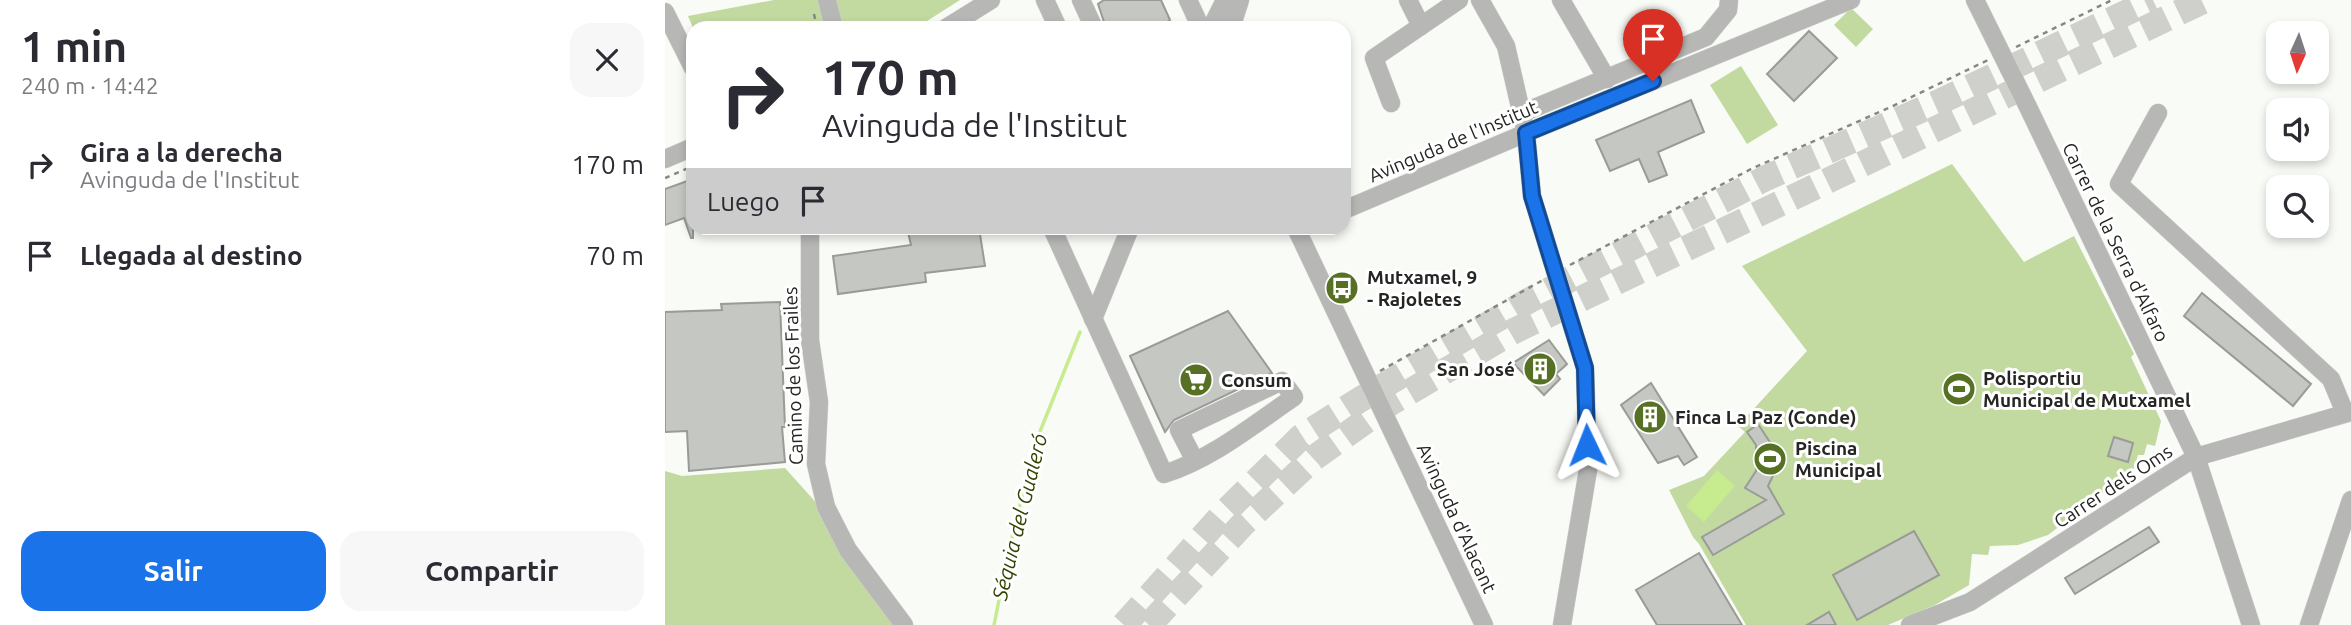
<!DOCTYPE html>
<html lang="es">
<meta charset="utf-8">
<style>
body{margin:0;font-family:Ubuntu,sans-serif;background:#f7f7f7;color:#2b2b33;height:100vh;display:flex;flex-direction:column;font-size:26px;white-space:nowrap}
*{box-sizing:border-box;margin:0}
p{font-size:23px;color:#7c7c81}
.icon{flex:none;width:38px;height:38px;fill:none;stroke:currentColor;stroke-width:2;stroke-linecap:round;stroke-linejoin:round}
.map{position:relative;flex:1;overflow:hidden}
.sheet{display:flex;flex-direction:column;background:#fff;width:665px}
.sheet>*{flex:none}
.guide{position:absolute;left:21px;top:21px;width:665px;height:214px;border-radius:21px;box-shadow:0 4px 10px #0003;background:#fff;color:#2b2b33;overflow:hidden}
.needle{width:46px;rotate:183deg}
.buttons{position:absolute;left:1601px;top:21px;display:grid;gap:14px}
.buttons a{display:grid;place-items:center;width:63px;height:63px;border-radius:14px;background:#fff;box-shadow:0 4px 10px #0003;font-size:35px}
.pin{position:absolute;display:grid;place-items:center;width:60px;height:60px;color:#fff;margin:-72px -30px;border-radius:50% 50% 50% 0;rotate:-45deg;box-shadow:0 0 7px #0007}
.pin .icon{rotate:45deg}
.me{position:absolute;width:77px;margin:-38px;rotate:358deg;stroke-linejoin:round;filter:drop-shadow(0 0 5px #0008)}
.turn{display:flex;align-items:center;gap:24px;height:147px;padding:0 21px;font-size:32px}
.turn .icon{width:91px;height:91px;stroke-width:2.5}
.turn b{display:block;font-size:49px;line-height:60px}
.then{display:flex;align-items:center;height:66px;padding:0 21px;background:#0003;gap:14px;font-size:26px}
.round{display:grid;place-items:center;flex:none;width:74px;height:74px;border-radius:21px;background:#f7f7f7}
.overview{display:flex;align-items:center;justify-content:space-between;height:119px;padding:0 21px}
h1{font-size:42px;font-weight:700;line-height:52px}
.primary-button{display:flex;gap:14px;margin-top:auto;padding:14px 21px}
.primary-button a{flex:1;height:80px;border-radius:21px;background:#1a73e8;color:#fff;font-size:28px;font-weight:700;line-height:80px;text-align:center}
.primary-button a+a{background:#f7f7f7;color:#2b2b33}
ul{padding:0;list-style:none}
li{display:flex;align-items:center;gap:21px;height:91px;padding:0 21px}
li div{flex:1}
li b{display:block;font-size:26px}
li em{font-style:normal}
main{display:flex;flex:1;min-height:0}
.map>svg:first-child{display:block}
.green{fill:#c2d9a0}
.water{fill:#c7eb8f}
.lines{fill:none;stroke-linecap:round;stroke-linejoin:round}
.stream{stroke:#c7eb8f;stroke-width:3.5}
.building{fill:#c5c7c2;stroke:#999b96;stroke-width:2}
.highway-tunnel{stroke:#cfd0cc;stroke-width:26;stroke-dasharray:26 13;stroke-linecap:butt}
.minor-casing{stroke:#d3d5d0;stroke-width:19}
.path{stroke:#878885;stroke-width:2.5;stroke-dasharray:5 5;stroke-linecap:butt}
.minor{stroke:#b7b8b6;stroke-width:18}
.route-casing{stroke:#114b97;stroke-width:18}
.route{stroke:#1a73e8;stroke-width:12}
.labels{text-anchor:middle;stroke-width:6;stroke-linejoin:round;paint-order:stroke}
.street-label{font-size:19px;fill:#252624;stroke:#fff}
.poi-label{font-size:19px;font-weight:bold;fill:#252624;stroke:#fff;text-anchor:start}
.water-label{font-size:21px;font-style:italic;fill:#314500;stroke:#fff}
</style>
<main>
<section class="sheet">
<div class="overview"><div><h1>1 min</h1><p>240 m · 14:42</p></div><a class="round"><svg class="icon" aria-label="close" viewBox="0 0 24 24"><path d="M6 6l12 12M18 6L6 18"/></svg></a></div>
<ul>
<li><svg class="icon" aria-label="right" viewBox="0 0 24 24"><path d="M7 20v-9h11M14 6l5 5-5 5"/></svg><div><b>Gira a la derecha</b><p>Avinguda de l'Institut</p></div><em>170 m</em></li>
<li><svg class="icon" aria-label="arrive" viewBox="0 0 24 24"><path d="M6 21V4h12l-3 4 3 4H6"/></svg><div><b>Llegada al destino</b></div><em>70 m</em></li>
</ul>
<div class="primary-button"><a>Salir</a><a>Compartir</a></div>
</section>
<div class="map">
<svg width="1686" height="625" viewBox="0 0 1686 625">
<rect width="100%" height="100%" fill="#f9fbf6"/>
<g class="green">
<polygon points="109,0 295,0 251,28 28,28 23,16"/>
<polygon points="1186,8 1208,29 1191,47 1169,25"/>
<polygon points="1076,66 1113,125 1082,144 1045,85"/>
<polygon points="1287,164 1359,262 1409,236 1469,354 1466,357 1496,421 1490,446 1482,444 1479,455 1473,455 1469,469 1383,535 1353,545 1325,546 1323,555 1307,554 1304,585 1270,605 1223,625 1081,625 1034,544 1028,537 1004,490 1039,476 1080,432 1073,426 1142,351 1077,266"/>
<polygon points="120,468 155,507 230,625 0,625 0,471 17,476"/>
</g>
<polygon class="water" points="1052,470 1070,486 1039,522 1021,506"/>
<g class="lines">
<polyline class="stream" points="329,625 344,550 370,444 415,332"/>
</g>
<g class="building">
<polygon points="439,0 496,0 505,20 493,28 441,28 433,4"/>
<polygon points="1144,31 1172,58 1129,101 1102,74"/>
<polygon points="1026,100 1039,132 993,152 1002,175 984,182 974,159 945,171 931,140"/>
<polygon points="28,179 28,238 26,238 19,218 0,225 0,189"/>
<polygon points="242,228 314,228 320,266 260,273 261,282 173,294 168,256 246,245"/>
<polygon points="1537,293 1646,384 1628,406 1519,316"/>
<polygon points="115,302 120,427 117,427 120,462 24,471 22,431 0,432 0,312 57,310 56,304"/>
<polygon points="563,311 607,373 509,420 500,432 465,356"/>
<polygon points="884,340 902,364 891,374 895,379 879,395 848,363"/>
<polygon points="986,383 1032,457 1019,465 1013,456 993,463 956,405"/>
<polygon points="1093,424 1116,459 1103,486 1119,514 1048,555 1037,537 1101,500 1080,488 1091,471 1091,445 1082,432"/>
<polygon points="1449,437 1468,443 1463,462 1443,456"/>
<polygon points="1484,527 1494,542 1410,594 1400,578"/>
<polygon points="1249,531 1274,575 1192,620 1168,575"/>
<polygon points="1034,553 1077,625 992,625 971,590"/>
<polygon points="1164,612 1171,625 1142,625"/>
</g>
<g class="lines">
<g class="highway-tunnel">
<polyline points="459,625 559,513 636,437 696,399 863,301 1101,178 1272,103 1488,0"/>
<polyline points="484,625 579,523 649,458 727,402 849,331 1540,0"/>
</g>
<defs>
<g id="minor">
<polyline points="162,0 169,28"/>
<polyline points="380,0 393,28"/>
<polyline points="416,0 429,28"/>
<polyline points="523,0 536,28"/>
<polyline points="743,0 756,26"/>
<polyline points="815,0 841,46 861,133 867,196 920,368 923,470 897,625"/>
<polyline points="896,0 942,79"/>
<polyline points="1310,0 1363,107 1531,457 1586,625"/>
<polyline points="0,12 28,68"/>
<polyline points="281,28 326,0"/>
<polyline points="546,28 560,0"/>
<polyline points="566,28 575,0"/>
<polyline points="726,103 709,58 794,0"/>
<polyline points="857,113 1041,37 1063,10 1064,0"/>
<polyline points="1493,113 1454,184 1666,379 1680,413"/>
<polyline points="0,159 28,147"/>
<polyline points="679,210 868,130 1186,0"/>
<polyline points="145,228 145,340 154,402 151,464 161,507 183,550 239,625"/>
<path d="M387,228L499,474C547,459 588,425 629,397L617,381L514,430L530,461"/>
<polyline points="631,228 819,625"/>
<polyline points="428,319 465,228"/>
<polyline points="1245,625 1305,602 1531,457 1686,412"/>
<polyline points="1644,625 1686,500"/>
</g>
</defs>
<use href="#minor" class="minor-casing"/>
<g class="path">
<polyline points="149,14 152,28"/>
<polyline points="1351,47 1447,0"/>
<polyline points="0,178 28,166"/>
<polyline points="905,265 1086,169 1228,106 1323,60"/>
<polyline points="715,371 878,280"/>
</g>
<use href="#minor" class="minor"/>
</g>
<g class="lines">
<defs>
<polyline id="route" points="922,445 920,368 867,196 861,133 988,81"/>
</defs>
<use href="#route" class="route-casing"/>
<use href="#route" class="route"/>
</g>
<defs>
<symbol id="bus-disc" viewBox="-11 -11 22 22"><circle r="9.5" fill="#577124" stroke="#fff"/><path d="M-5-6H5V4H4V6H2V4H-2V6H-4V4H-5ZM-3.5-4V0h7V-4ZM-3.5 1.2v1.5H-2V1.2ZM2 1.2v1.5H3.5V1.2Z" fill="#fff"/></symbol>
<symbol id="building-disc" viewBox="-11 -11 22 22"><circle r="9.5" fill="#577124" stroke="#fff"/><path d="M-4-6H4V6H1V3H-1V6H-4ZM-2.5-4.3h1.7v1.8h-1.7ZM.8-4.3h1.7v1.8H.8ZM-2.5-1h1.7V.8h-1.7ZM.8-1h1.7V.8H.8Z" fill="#fff"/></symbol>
<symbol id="supermarket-disc" viewBox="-11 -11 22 22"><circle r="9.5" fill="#577124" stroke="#fff"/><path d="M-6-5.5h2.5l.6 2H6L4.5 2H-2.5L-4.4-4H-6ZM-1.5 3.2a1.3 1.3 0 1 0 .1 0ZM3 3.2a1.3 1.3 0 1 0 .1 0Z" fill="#fff"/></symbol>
<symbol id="stadium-disc" viewBox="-11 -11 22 22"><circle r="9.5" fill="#577124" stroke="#fff"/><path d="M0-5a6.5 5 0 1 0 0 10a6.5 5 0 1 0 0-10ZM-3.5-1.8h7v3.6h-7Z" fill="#fff"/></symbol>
</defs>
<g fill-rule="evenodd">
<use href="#bus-disc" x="658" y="269" width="38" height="38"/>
<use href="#building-disc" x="856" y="350" width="38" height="38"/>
<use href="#supermarket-disc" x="512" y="361" width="38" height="38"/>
<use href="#stadium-disc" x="1275" y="370" width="38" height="38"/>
<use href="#building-disc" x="966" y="398" width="38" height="38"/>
<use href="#stadium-disc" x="1086" y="440" width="38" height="38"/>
</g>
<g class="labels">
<g class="street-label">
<text transform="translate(788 141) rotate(-23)" y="7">Avinguda de l'Institut</text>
<text transform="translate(1451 242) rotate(64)" y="7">Carrer de la Serra d'Alfaro</text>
<text transform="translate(128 376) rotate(-92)" y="7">Camino de los Frailes</text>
<text transform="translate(1448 486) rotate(-33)" y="7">Carrer dels Oms</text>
<text transform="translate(792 518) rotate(65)" y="7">Avinguda d'Alacant</text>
</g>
<g class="poi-label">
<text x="702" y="284">Mutxamel, 9<tspan x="702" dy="22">- Rajoletes</tspan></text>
<text x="850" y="376" text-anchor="end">San José</text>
<text x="1318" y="385">Polisportiu<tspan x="1318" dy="22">Municipal de Mutxamel</tspan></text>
<text x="556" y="387">Consum</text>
<text x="1010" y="424">Finca La Paz (Conde)</text>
<text x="1130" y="455">Piscina<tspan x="1130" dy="22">Municipal</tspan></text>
</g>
<g class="water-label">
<text transform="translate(355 517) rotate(-76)" y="7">Séquia del Gualeró</text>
</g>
</g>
</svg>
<div class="buttons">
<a><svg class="needle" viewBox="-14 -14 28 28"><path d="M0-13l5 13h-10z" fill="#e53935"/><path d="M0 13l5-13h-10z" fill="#7c7c81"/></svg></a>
<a><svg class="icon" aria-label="sound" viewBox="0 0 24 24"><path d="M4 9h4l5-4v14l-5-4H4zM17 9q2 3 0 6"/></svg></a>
<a><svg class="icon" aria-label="search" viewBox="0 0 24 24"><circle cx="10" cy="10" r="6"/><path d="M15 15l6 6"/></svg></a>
</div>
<div class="pin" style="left:988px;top:81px;background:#d93025"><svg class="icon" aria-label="arrive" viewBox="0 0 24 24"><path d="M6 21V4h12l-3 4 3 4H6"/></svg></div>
<svg class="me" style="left:922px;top:445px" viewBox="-20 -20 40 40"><path d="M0-17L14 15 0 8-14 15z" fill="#1a73e8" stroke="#fff" stroke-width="4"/></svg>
<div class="guide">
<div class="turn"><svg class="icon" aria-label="right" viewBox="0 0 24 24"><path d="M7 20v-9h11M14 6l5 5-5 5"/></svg><div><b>170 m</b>Avinguda de l'Institut</div></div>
<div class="then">Luego<svg class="icon" aria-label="arrive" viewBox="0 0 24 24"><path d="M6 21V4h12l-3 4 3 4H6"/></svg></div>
</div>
</div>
</main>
